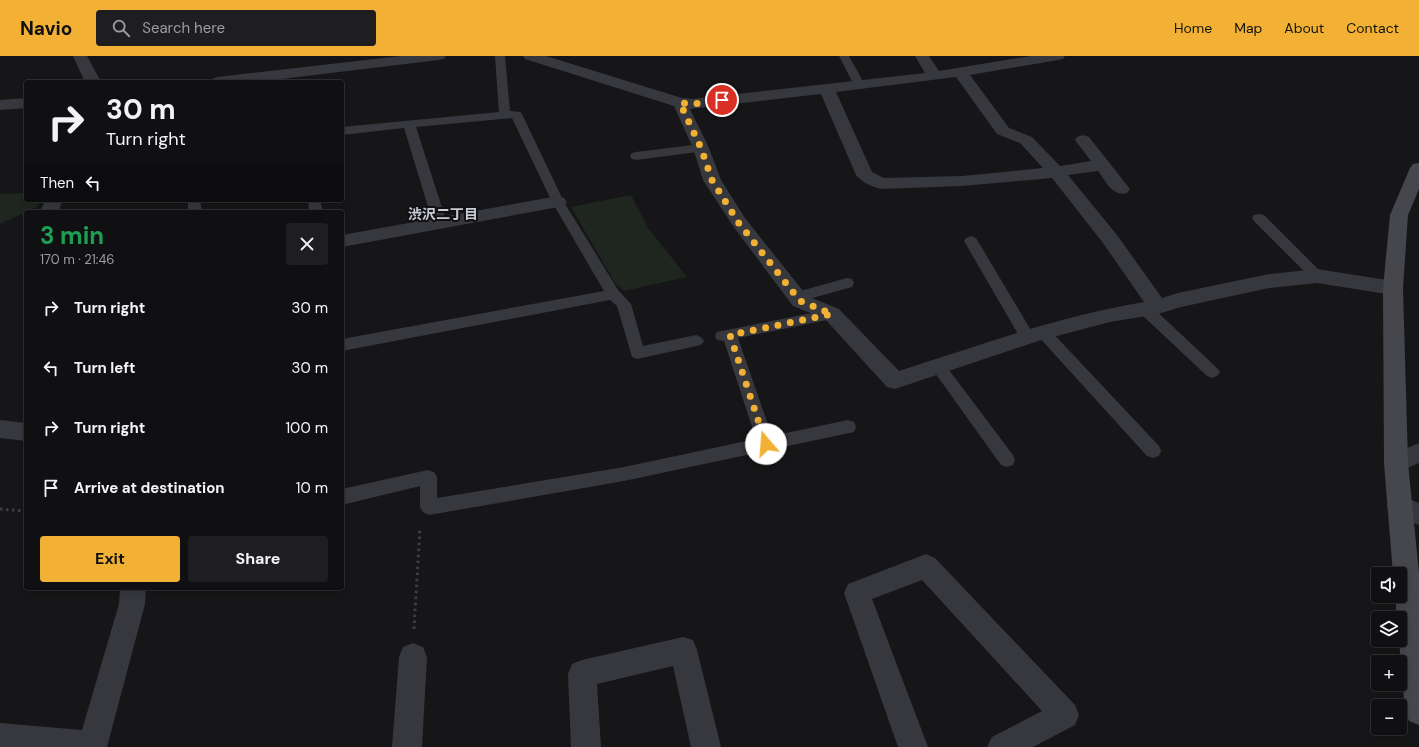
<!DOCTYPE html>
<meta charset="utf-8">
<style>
body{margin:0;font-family:"DM Sans","Noto Sans JP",sans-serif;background:#1e1e20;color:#f1f3f6;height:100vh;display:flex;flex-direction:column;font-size:15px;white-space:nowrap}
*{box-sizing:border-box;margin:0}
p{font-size:13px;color:#9c9d9f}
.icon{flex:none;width:22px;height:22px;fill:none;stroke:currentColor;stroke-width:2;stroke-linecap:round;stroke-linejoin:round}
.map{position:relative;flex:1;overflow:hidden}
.side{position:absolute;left:24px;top:154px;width:320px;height:380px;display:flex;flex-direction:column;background:#101012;border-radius:4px;box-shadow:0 2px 6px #0003,0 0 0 1px #303032}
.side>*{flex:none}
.banner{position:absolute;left:24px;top:24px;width:320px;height:122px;border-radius:4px;box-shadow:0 2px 6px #0003,0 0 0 1px #303032;background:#101012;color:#f1f3f6;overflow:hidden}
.tools{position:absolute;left:1371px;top:511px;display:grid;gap:8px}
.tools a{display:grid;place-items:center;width:36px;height:36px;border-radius:4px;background:#101012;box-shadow:0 2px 6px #0003,0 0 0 1px #303032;font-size:20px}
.pin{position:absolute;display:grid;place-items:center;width:34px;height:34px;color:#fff;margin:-17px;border:2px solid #fff;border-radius:50%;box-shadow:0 1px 4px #0007}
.me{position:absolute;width:44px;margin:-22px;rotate:342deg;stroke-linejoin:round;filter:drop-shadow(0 0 3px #0008)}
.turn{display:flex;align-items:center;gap:14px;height:84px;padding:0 16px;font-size:18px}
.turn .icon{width:52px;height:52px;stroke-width:2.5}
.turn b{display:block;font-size:28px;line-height:34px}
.then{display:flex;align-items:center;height:38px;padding:0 16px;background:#0003;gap:8px;font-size:15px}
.round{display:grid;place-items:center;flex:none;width:42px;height:42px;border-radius:4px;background:#1e1e20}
.headline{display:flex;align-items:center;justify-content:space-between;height:68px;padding:0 16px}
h1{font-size:24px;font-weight:700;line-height:30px;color:#1e9e55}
.button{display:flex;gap:8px;margin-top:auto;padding:8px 16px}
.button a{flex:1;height:46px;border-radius:4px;background:#f2b134;color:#111;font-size:16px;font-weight:700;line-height:46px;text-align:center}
.button a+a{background:#1e1e20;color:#f1f3f6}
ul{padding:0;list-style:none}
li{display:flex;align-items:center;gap:12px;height:60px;padding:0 16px}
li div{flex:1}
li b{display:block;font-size:15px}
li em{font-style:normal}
header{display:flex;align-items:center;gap:24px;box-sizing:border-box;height:56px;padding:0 20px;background:#f2b134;color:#111}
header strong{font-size:19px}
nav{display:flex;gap:22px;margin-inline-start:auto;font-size:14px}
.search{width:280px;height:36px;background:#1e1e20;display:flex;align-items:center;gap:10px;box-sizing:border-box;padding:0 14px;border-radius:4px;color:#9c9d9f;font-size:15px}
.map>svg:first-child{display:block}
.green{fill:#1e261f}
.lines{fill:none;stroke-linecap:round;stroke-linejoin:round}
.path{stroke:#3d3f44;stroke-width:3;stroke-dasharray:2.5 3.5;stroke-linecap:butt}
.lane{fill:#37383d;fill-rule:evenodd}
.street{fill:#37383d;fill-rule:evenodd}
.secondary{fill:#45474d;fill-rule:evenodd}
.route{stroke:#f2b134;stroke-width:7;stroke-dasharray:0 12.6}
.labels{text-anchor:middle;stroke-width:4;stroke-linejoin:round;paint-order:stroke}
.neighbourhood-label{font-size:14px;font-weight:bold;fill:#c9ccd4;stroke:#111113}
</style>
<header>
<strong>Navio</strong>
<div class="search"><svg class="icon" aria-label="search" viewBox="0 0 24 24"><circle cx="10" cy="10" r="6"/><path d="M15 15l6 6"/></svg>Search here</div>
<nav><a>Home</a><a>Map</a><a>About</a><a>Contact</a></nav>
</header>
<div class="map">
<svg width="1419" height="691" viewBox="0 0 1419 691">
<rect width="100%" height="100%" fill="#161618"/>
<g class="green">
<polygon points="26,137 26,144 41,144 37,151 0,168 0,138"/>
<polygon points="631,139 648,172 687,221 624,235 615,227 571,151"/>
</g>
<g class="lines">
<g class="path">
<polyline points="0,453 26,455"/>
<polyline points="414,573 420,472"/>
</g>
<g class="lane">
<polygon points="495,0 505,0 510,55 520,56 522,58 564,146 618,234 631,248 643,290 696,279 701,281 704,285 701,289 637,303 632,301 617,250 610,244 342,295 342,283 604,235 552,146 512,62 416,71 447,167 445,170 440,171 435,170 433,167 404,72 342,79 342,71 499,56"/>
<polygon points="839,0 849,0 865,29 863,31 855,31"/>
<polygon points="701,88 705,89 707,92 705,95 636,104 632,103 630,100 632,97 636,96"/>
<polygon points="188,144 200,144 202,156 188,156"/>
<polygon points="308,144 320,144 323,156 309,156"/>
<polygon points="1259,158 1264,159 1322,217 1324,220 1322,223 1317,225 1312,223 1254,165 1252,162 1254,159"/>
<polygon points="971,180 976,182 1035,281 1032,285 1027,287 1022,285 964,185 966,182"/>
<polygon points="847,222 852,223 854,227 852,231 798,246 793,245 791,241 793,237"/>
<polygon points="1145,248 1150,249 1217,312 1220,316 1217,320 1212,322 1207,320 1140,257 1138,253 1140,249"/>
<polygon points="832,253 837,254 839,258 837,262 738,282 772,380 848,364 854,366 856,371 854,376 624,425 429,459 423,456 420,451 420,430 342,449 342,433 428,414 434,416 437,421 437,442 624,411 756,383 724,285 717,284 715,280 717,276"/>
<polygon points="1043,270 1048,272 1159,390 1161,395 1159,400 1153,402 1147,400 1038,280 1036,276 1038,272"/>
<polygon points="938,304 943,306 1013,399 1015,404 1013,409 1007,411 1001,409 933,314 930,310 933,306"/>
</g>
<g class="street">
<polygon points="73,0 87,0 101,26 85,26"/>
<polygon points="401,0 446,0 444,3 439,4 256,26 209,26 212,23 217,21"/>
<path d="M523,0H546L682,42L693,43L925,17L915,0H929L939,15L1031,0H1065L1063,3L1058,4L970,19L1009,72L1032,81L1060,110L1091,105L1075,84L1077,81L1083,79L1089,81L1130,133L1127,137C1112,141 1106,125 1098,115L1068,119L1117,179L1162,242L1178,237L1269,218L1317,213L1393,225L1400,227L1403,232L1400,237L1393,239L1317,227L1269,232L1181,251L1158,258L1110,266L1038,285L895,333L887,331L825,263L793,250L733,170L703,124L693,92L674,50L525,3ZM956,21L997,78L1020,87L1043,112L962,120L884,122L872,116L836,36ZM821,38L856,119C861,126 873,131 881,133L962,130L1052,122L1103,187L1144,246C1060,260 980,289 899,315L839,253L807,240L745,162L721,124L709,92L690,53Z"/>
<polygon points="26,42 26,52 0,54 0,44"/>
<polygon points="558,140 564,142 567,146 564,150 342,191 342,179"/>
<polygon points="45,144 63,144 58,156 40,156"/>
<polygon points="0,364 26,367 26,385 0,382"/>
<polygon points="1419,387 1419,407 1396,417 1388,414 1384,407 1388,400"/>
<polygon points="1399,439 1419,447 1419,469 1390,458 1387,450 1390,442"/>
<polygon points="926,498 935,502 1075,649 1079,659 1075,669 1033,691 987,691 992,681 1042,655 922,524 872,543 928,691 898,691 844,537 848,528"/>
<polygon points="120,532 146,532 145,548 107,691 0,691 0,667 82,674 119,548"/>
<polygon points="683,581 693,584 697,594 721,691 691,691 673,610 597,628 601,691 571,691 568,618 572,608 582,604"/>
<polygon points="413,587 423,591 427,601 422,691 392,691 399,601 403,591"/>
</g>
<polygon class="secondary" points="1419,107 1419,133 1408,159 1403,232 1408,407 1419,517 1419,669 1409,665 1405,655 1399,584 1400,562 1397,562 1395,540 1400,540 1400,518 1393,518 1384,407 1383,232 1390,159 1410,112 1413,108"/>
</g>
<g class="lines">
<polyline class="route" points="722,44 693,48 680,47 701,92 712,124 738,166 800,245 832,258 730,279 766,388"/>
</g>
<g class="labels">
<g class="neighbourhood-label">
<text x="443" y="163">渋沢二丁目</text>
</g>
</g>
</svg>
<div class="tools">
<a><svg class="icon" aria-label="sound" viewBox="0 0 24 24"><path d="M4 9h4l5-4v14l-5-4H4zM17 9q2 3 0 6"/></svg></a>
<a><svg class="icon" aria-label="layers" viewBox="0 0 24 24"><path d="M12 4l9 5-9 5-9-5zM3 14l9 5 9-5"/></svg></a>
<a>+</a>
<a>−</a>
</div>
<div class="pin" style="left:722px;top:44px;background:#d93025"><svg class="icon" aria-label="arrive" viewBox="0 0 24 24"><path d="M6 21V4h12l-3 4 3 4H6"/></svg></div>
<svg class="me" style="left:766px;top:388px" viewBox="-20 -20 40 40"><circle r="19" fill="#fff"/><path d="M0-13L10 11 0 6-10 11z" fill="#f2b134"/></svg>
<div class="banner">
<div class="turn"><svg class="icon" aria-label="right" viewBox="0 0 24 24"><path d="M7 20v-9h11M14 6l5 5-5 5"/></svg><div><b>30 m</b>Turn right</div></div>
<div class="then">Then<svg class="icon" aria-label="left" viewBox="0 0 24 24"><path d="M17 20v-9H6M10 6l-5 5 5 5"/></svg></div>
</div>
<section class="side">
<div class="headline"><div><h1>3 min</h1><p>170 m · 21:46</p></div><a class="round"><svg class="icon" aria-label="close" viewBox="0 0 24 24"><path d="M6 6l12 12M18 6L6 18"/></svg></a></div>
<ul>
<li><svg class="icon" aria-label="right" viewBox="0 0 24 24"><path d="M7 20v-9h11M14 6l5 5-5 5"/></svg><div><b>Turn right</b></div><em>30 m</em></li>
<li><svg class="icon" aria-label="left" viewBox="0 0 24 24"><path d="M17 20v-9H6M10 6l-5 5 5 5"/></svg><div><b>Turn left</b></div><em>30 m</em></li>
<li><svg class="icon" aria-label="right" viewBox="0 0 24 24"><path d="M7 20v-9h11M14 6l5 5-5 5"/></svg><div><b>Turn right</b></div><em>100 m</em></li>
<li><svg class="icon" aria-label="arrive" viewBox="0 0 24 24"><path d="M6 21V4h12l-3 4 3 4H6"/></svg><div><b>Arrive at destination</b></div><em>10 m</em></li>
</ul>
<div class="button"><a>Exit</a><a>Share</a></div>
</section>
</div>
